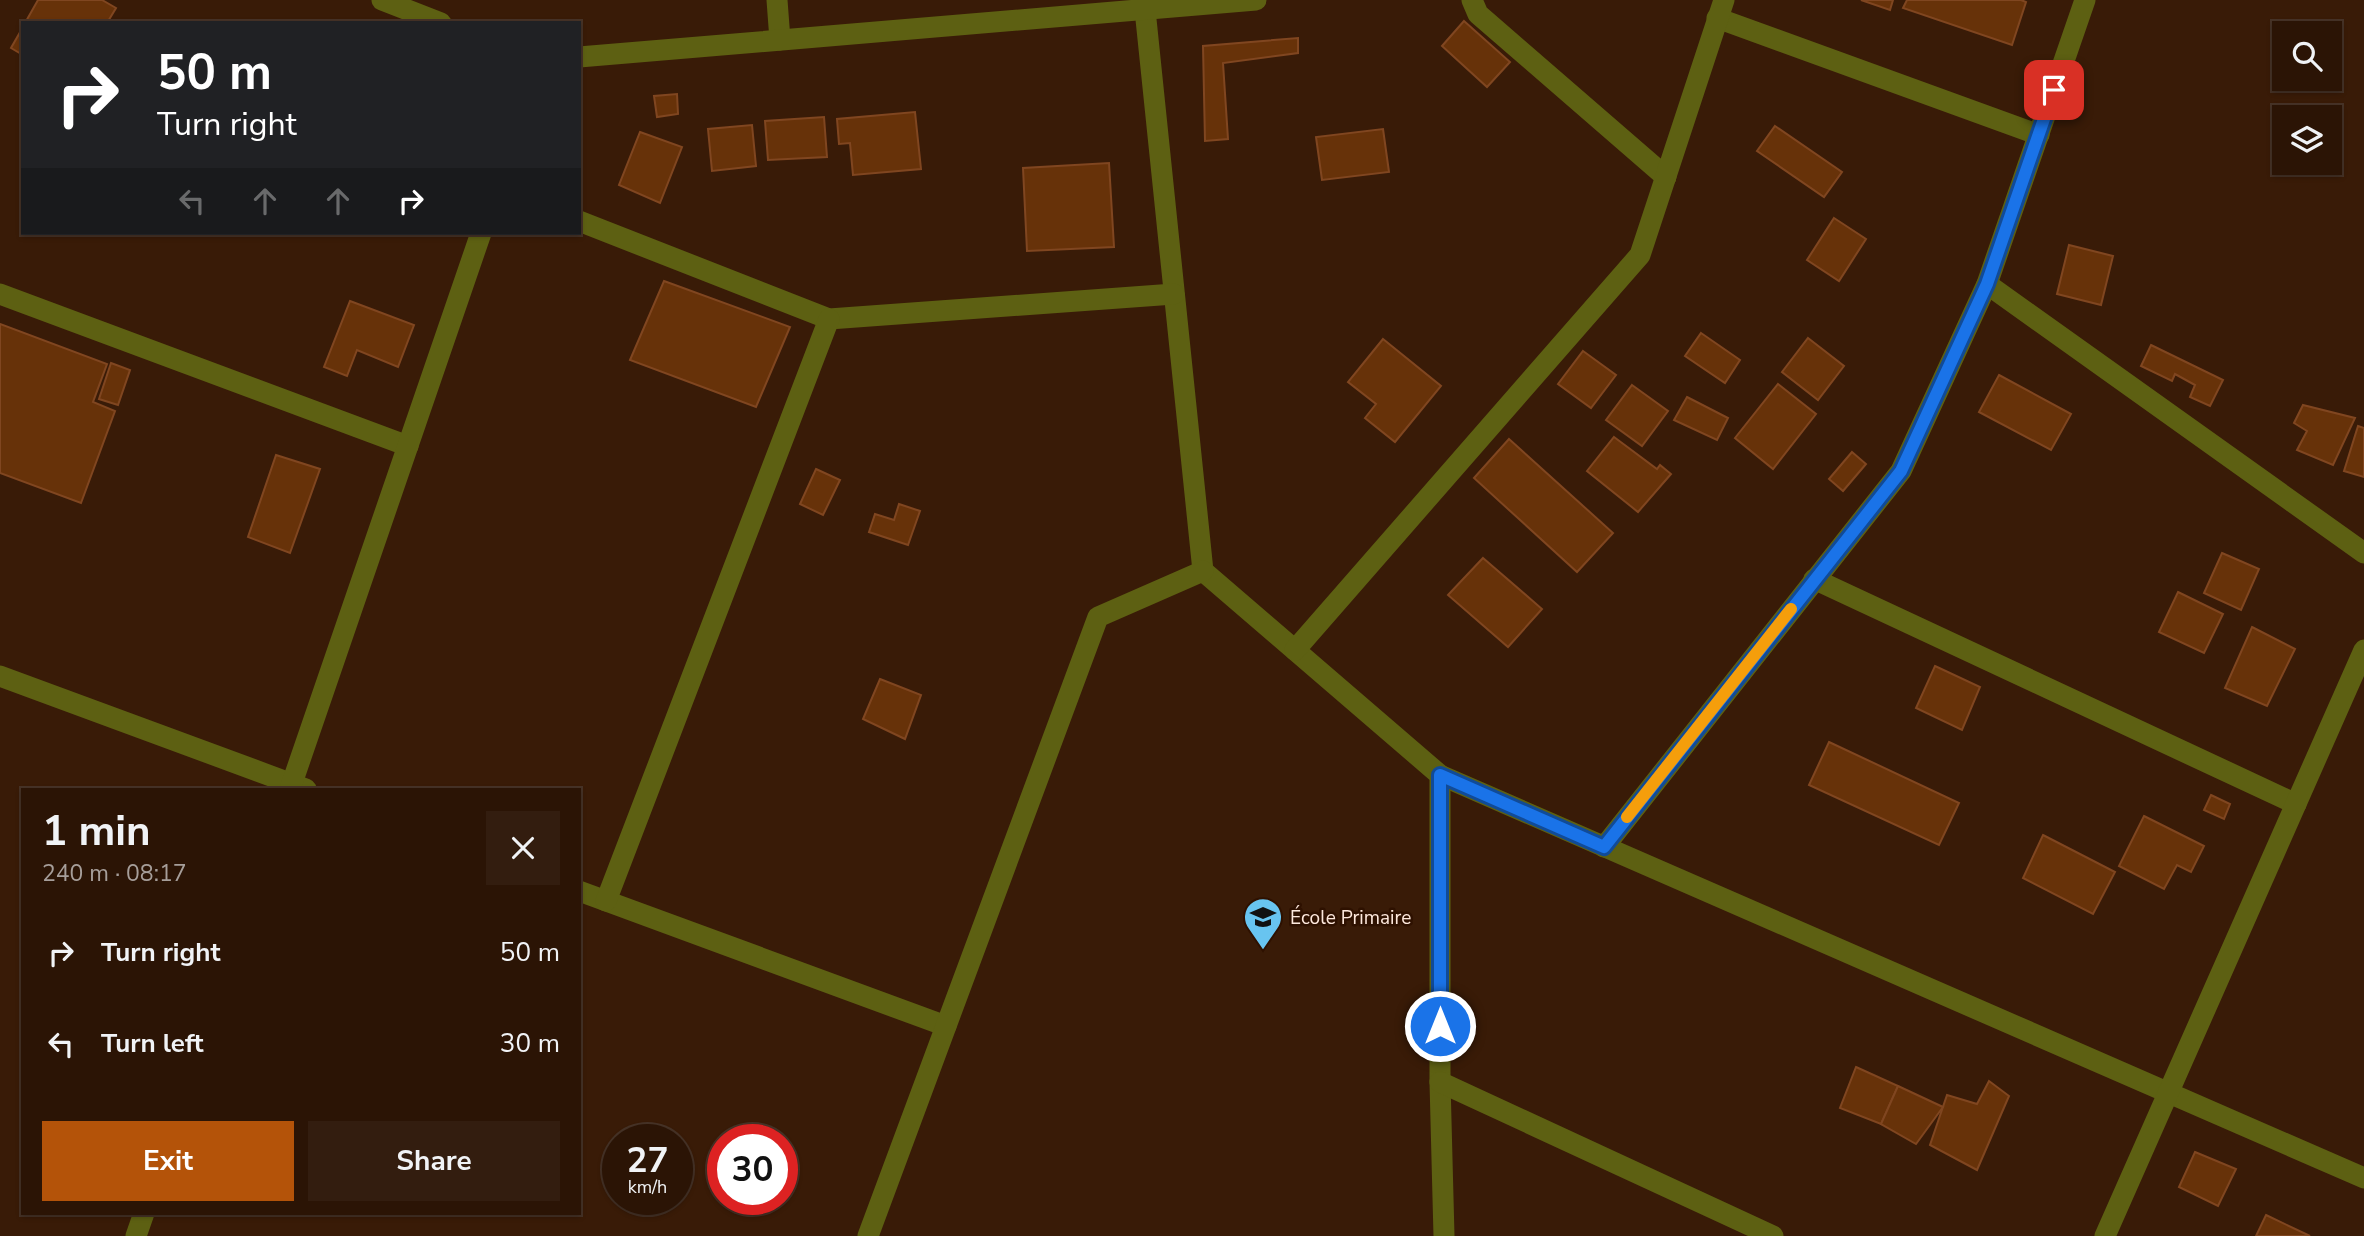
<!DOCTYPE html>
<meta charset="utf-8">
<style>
body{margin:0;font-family:"Nunito Sans",sans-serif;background:#331d0f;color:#f1f3f6;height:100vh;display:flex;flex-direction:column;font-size:26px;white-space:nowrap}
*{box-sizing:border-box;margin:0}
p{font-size:23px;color:#a69e9a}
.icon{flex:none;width:38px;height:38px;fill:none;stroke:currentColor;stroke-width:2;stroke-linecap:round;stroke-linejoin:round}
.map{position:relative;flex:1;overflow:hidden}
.details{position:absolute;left:21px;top:788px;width:560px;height:427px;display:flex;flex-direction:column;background:#2b1405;border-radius:0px;box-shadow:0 2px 5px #0004,0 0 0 2px #473327}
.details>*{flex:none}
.top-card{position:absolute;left:21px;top:21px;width:560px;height:214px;border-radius:0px;box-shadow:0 2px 5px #0004,0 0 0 2px #473327;background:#202124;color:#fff;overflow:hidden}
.tools{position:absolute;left:2272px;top:21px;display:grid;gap:14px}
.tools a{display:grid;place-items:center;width:70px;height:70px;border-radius:0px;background:#2b1405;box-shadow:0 2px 5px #0004,0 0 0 2px #473327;font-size:35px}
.speed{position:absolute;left:602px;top:1124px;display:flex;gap:14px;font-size:35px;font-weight:700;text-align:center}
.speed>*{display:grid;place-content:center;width:91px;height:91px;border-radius:50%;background:#2b1405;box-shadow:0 2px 5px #0004,0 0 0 2px #473327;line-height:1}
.speed small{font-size:18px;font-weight:400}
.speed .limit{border:10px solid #d22;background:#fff;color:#111}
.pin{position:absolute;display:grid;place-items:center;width:60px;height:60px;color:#fff;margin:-30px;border-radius:14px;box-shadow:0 4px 10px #0006}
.me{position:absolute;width:77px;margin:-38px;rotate:0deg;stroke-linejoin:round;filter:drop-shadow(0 0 5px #0008)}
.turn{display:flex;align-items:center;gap:24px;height:147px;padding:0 21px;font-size:32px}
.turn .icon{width:91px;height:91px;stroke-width:2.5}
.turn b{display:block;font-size:49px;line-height:60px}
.lanes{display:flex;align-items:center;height:66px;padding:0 21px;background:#0003;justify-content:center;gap:35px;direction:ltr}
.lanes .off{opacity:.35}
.round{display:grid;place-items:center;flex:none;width:74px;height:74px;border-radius:0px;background:#331d0f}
.overview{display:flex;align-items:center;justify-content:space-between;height:119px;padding:0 21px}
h1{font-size:42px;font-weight:700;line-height:52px}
.action{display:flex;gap:14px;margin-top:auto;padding:14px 21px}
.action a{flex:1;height:80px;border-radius:0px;background:#b45309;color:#fff;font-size:28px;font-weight:700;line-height:80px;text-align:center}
.action a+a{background:#331d0f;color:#f1f3f6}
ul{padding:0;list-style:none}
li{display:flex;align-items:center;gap:21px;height:91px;padding:0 21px}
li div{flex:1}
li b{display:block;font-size:26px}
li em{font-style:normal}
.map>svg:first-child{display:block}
.building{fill:#673209;stroke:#804620;stroke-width:2}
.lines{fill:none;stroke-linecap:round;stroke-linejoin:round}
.street{stroke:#5d6012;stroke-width:21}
.route-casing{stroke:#114b97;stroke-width:18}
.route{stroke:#1a73e8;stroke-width:12}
.slow{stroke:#f59e0b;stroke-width:12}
.labels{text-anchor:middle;stroke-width:5;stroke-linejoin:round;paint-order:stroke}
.poi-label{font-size:19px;fill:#fee9dd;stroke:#2e1100;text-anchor:start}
</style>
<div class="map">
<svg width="2364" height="1236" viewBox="0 0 2364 1236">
<rect width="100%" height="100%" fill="#391b07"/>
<g class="building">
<polygon points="38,0 102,0 116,8 107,23 25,23"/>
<polygon points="1861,0 1893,0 1890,10"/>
<polygon points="1907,0 2021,0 2026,2 2012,45 1903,8"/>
<polygon points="1464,21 1510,62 1487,87 1442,46"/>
<polygon points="23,27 23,55 11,48"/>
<polygon points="1298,38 1298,53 1223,63 1228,139 1205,141 1203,46"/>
<polygon points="677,94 678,114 657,117 654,96"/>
<polygon points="915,112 921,169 853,175 850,143 839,144 837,119"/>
<polygon points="824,117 827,157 768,160 765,121"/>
<polygon points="752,125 756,166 712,171 708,129"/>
<polygon points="1775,126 1842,172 1824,197 1757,151"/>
<polygon points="1383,129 1389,172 1322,180 1316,137"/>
<polygon points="640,132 682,147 660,203 619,185"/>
<polygon points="1109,163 1114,247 1027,251 1023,168"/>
<polygon points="1834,218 1866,239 1839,281 1807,260"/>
<polygon points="2069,245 2113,256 2101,305 2057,294"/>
<polygon points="664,281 790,327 756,407 630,360"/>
<polygon points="350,301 414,325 398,367 357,350 347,376 324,367"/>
<polygon points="0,324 107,364 93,402 115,411 81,503 0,473"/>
<polygon points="1701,333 1740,360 1725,383 1685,356"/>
<polygon points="1808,338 1844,366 1818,400 1782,372"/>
<polygon points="1383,339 1441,386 1395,442 1365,418 1376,404 1348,382"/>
<polygon points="2151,345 2223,380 2210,406 2190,397 2195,385 2175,374 2172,381 2141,366"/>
<polygon points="1583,351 1616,375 1591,408 1558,384"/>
<polygon points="111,363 130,370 118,405 99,399"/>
<polygon points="1999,375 2071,414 2051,450 1979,412"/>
<polygon points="1778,384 1816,414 1773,469 1735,438"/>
<polygon points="1632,385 1668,411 1642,446 1606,420"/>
<polygon points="1687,397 1728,418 1717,440 1674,420"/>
<polygon points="2303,405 2355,418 2333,465 2297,450 2307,431 2294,423"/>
<polygon points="2358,426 2364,428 2364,477 2344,471"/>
<polygon points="1614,437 1657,469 1660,465 1671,474 1638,512 1587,471"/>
<polygon points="1509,439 1613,533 1577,572 1474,478"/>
<polygon points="1852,452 1866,464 1843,491 1829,479"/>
<polygon points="276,455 320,469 290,553 248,537"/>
<polygon points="816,469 840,480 823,515 800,504"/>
<polygon points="899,504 920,511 908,545 869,532 875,514 894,520"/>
<polygon points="2222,553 2259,569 2241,610 2204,593"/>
<polygon points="1483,558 1542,609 1508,647 1448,595"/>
<polygon points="2178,592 2223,614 2204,653 2159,632"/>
<polygon points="2252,627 2295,649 2267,706 2225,688"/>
<polygon points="1935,666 1980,687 1962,730 1916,708"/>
<polygon points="880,679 921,695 905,739 863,719"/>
<polygon points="1829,742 1959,803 1939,845 1809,785"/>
<polygon points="2211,795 2230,804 2224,819 2204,810"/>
<polygon points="2144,816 2204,846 2191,872 2177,865 2164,889 2119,866"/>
<polygon points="2043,835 2115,872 2093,914 2023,878"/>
<polygon points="1856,1067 1898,1086 1881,1124 1840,1108"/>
<polygon points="1989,1081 2009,1096 1977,1170 1930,1145 1947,1095 1977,1104"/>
<polygon points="1898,1086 1943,1107 1916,1144 1881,1124"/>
<polygon points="2195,1152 2236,1169 2218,1206 2179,1187"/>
<polygon points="2266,1215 2310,1236 2256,1236"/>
</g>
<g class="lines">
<g class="street">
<polyline points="382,0 441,23"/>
<polyline points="777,0 780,40"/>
<polyline points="1144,0 1203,571 1440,775 1440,1082 1444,1236"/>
<polyline points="1472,0 1478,14 1666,177"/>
<polyline points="1717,18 2039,135"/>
<polyline points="579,57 1256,0"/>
<polyline points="579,221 829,319 1174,294"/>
<polyline points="1987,284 2364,553"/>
<polyline points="0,294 408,446"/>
<polyline points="1814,579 2296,804"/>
<polyline points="1295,650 1640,255 1724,0"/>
<polyline points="0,676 306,789"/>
<polyline points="1440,775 2364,1178"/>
<polyline points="290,789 481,233"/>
<polyline points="1604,847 1901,471 1987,284 2085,0"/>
<polyline points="579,891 946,1026"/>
<polyline points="606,901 829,319"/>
<polyline points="1440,1082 1773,1236"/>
<polyline points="136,1236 144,1213"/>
<polyline points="868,1236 1098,617 1203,571"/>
<polyline points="2105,1236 2364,650"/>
</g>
</g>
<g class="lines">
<defs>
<polyline id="route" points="1440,1026 1440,775 1604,847 1901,471 1987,284 2054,90"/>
</defs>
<use href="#route" class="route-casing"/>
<use href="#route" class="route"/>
<polyline class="slow" points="1627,817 1791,609"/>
</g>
<defs>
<symbol id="school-pin" viewBox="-11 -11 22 30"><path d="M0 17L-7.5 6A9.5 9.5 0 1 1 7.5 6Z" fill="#68c4f0" stroke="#2e1100"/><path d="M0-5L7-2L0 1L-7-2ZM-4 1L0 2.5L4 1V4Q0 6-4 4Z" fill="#111"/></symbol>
</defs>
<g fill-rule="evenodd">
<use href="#school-pin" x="1241" y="895" width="44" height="60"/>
</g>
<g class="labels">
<g class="poi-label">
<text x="1290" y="924">École Primaire</text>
</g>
</g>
</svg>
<div class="tools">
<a><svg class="icon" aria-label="search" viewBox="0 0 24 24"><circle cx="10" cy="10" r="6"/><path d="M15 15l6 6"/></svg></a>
<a><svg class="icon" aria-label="layers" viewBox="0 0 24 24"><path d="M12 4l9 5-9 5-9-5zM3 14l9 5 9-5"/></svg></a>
</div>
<div class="speed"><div>27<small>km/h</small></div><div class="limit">30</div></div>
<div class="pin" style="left:2054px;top:90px;background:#d93025"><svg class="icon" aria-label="arrive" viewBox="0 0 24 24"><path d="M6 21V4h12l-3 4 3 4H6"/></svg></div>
<svg class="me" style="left:1440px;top:1026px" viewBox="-20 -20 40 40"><circle r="17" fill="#1a73e8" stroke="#fff" stroke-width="3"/><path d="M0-11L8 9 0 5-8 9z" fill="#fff"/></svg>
<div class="top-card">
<div class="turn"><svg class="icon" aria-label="right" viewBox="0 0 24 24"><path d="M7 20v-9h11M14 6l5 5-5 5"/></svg><div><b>50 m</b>Turn right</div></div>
<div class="lanes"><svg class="icon off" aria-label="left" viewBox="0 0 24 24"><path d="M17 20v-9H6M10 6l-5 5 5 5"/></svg><svg class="icon off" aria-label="ahead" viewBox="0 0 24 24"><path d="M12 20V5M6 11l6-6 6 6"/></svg><svg class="icon off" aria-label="ahead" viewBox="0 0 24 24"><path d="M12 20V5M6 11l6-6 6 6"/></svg><svg class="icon" aria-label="right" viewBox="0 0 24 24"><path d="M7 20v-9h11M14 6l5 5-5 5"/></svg></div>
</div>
<section class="details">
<div class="overview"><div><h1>1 min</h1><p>240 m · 08:17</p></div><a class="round"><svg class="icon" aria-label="close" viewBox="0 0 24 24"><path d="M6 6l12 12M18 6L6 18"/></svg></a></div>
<ul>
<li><svg class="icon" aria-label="right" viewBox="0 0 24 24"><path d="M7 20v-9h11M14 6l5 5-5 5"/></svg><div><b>Turn right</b></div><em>50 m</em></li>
<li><svg class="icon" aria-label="left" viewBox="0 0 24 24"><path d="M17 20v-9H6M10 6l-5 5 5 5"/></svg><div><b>Turn left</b></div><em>30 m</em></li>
</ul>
<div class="action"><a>Exit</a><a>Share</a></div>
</section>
</div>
